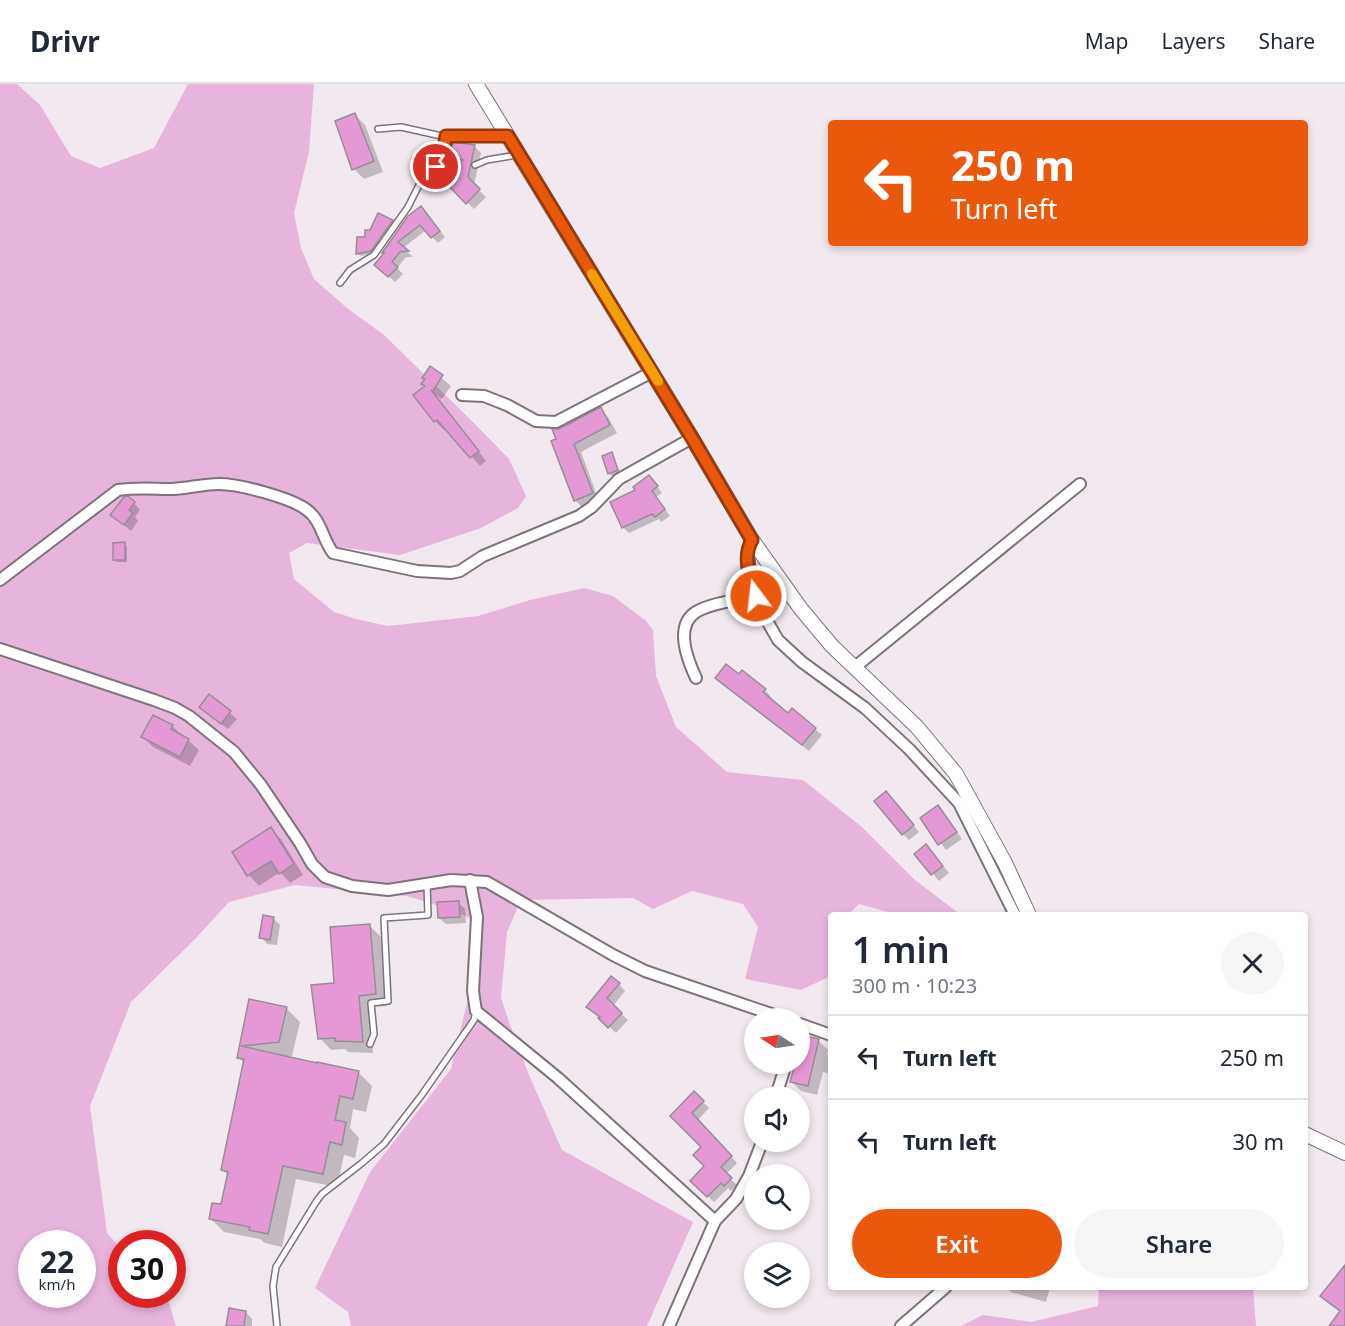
<!DOCTYPE html>
<meta charset="utf-8">
<style>
body{margin:0;font-family:"Noto Sans",sans-serif;background:#f6f6f7;color:#1f2937;height:100vh;display:flex;flex-direction:column;font-size:22px;white-space:nowrap}
*{box-sizing:border-box;margin:0}
p{font-size:20px;color:#747a83}
.icon{flex:none;width:33px;height:33px;fill:none;stroke:currentColor;stroke-width:2;stroke-linecap:round;stroke-linejoin:round}
.map{position:relative;flex:1;overflow:hidden}
.drawer{position:absolute;left:828px;top:828px;width:480px;height:378px;display:flex;flex-direction:column;background:#fff;border-radius:6px;box-shadow:0 3px 9px #0003}
.drawer>*{flex:none}
.banner{position:absolute;left:828px;top:36px;width:480px;height:126px;border-radius:6px;box-shadow:0 3px 9px #0003;background:#ea580c;color:#fff;overflow:hidden}
.needle{width:39px;rotate:282deg}
.tools{position:absolute;left:744px;top:924px;display:grid;gap:12px}
.tools a{display:grid;place-items:center;width:66px;height:66px;border-radius:50%;background:#fff;box-shadow:0 3px 9px #0003;font-size:30px}
.speed{position:absolute;left:18px;top:1146px;display:flex;gap:12px;font-size:30px;font-weight:700;text-align:center}
.speed>*{display:grid;place-content:center;width:78px;height:78px;border-radius:50%;background:#fff;box-shadow:0 3px 9px #0003;line-height:1}
.speed small{font-size:15px;font-weight:400}
.speed .limit{border:9px solid #d22;background:#fff;color:#111}
.pin{position:absolute;display:grid;place-items:center;width:51px;height:51px;color:#fff;margin:-26px;border:3px solid #fff;border-radius:50%;box-shadow:0 2px 6px #0007}
.me{position:absolute;width:66px;margin:-33px;rotate:345deg;stroke-linejoin:round;filter:drop-shadow(0 0 4px #0008)}
.turn{display:flex;align-items:center;gap:21px;height:126px;padding:0 24px;font-size:27px}
.turn .icon{width:78px;height:78px;stroke-width:2.5}
.turn b{display:block;font-size:42px;line-height:51px}
.round{display:grid;place-items:center;flex:none;width:63px;height:63px;border-radius:32px;background:#f6f6f7}
.head{display:flex;align-items:center;justify-content:space-between;height:102px;padding:0 24px}
h1{font-size:36px;font-weight:600;line-height:45px}
.cta{display:flex;gap:12px;margin-top:auto;padding:12px 24px}
.cta a{flex:1;height:69px;border-radius:36px;background:#ea580c;color:#fff;font-size:24px;font-weight:600;line-height:69px;text-align:center}
.cta a+a{background:#f6f6f7;color:#1f2937}
ul{padding:0;list-style:none}
li{display:flex;align-items:center;gap:18px;height:84px;padding:0 24px;border-top:2px solid #e0e1e3}
li div{flex:1}
li b{display:block;font-size:22px}
li em{font-style:normal}
header{display:flex;align-items:center;gap:36px;box-sizing:border-box;height:84px;padding:0 30px;background:#fff;border-bottom:2px solid #e0e1e3}
header strong{font-size:28px}
nav{display:flex;gap:33px;margin-inline-start:auto;font-size:21px}
.map>svg:first-child{display:block}
.green{fill:#e7b5dc;fill-rule:evenodd}
.shadow{fill:#0003}
.building{fill:#e499d5;stroke:#978e95;stroke-width:1.5}
.lines{fill:none;stroke-linecap:round;stroke-linejoin:round}
.service-casing{stroke:#7d747b;stroke-width:8}
.minor-casing{stroke:#7d747b;stroke-width:14}
.tertiary-casing{stroke:#7d747b;stroke-width:16}
.service{stroke:#fff;stroke-width:5}
.minor{stroke:#fff;stroke-width:10}
.tertiary{stroke:#fff;stroke-width:14}
.route-casing{stroke:#983908;stroke-width:15}
.route{stroke:#ea580c;stroke-width:10}
.slow{stroke:#f59e0b;stroke-width:10}
</style>
<header>
<strong>Drivr</strong>
<nav><a>Map</a><a>Layers</a><a>Share</a></nav>
</header>
<div class="map">
<svg width="1345" height="1242" viewBox="0 0 1345 1242">
<rect width="100%" height="100%" fill="#f2e8ef"/>
<g class="green">
<path d="M0,0H17L40,21L71,72L100,84L154,64L188,0H314L309,68L294,129L301,164L314,195L347,224L384,251L472,337L509,375L526,412L518,424L481,444L400,471L307,459L289,469L294,495L334,528L356,535L388,542L478,532L530,516L584,504L613,512L646,537L653,546L656,592L676,643L727,688L803,696L862,743L915,796L961,831H899L859,820L848,831H831V892L801,906L745,895L758,843L743,820L692,807L653,825L633,814L521,816L507,848L501,914L511,944L529,991L562,1066L693,1138L647,1242H351L348,1228L315,1204L370,1088L451,985L475,886L476,837L455,827L407,812L295,801L229,818L196,854L131,918L90,1022L107,1149L121,1165L122,1210L162,1211L169,1219L176,1242H0ZM32,1160H82V1210H32Z"/>
<polygon points="1099,1203 1253,1203 1256,1242 961,1242 983,1231 1031,1238 1098,1222"/>
</g>
<g class="shadow">
<polygon points="355,31 365,41 383,88 364,95 354,85"/>
<polygon points="474,62 481,69 474,101 486,113 474,125 445,96 461,80 452,73"/>
<polygon points="426,130 445,153 438,159 426,146 403,164 413,173 406,173 397,184 403,190 395,198 382,186 385,170 384,169"/>
<polygon points="392,137 395,140 373,170 361,172 358,170 371,147"/>
<polygon points="430,284 451,302 442,315 435,311 486,377 480,382 447,344 444,346 435,337 415,311 426,303"/>
<polygon points="600,325 608,333 617,349 581,368 599,417 583,424 575,416 558,356 560,346"/>
<polygon points="612,370 620,389 612,392 609,389"/>
<polygon points="654,398 662,409 656,413 670,432 661,438 659,435 629,449 623,443"/>
<polygon points="134,419 140,426 135,433 138,437 131,447 119,437"/>
<polygon points="124,460 127,463 127,478 117,478 115,475"/>
<polygon points="724,600 765,606 771,613 769,615 789,631 815,645 822,651 809,667"/>
<polygon points="209,612 237,635 228,645 207,629"/>
<polygon points="154,633 172,642 199,666 190,682 153,663 143,653"/>
<polygon points="892,716 919,748 909,756 903,750"/>
<polygon points="938,723 962,755 946,766 922,734"/>
<polygon points="271,745 281,755 303,791 290,799 280,788 259,802 249,791 234,769"/>
<polygon points="933,769 949,789 939,797 916,770"/>
<polygon points="459,819 465,825 466,839 446,840 439,834"/>
<polygon points="274,835 280,841 277,861 267,860 261,853"/>
<polygon points="370,842 381,853 387,922 370,923 373,969 348,968 345,965 331,966 320,954 336,900"/>
<polygon points="619,900 625,907 613,922 628,936 616,949 588,923"/>
<polygon points="250,917 286,924 300,938 292,972 283,972 358,988 372,1002 366,1028 353,1025 350,1044 359,1054 355,1074 344,1071 337,1103 296,1095 282,1163 265,1159 260,1155 224,1148 210,1134 222,1122 229,1092 223,1086 245,980 238,973"/>
<polygon points="803,953 819,957 828,966 827,971 831,972 831,990 823,988 817,1011 801,1007 792,998 796,980 800,980 800,966"/>
<polygon points="694,1009 709,1024 698,1036 737,1079 726,1090 737,1101 731,1107 728,1104 714,1118 692,1097 706,1082 703,1063 672,1032"/>
<polygon points="1005,1203 1050,1203 1046,1218 1011,1208"/>
<polygon points="246,1228 252,1235 252,1242 228,1242"/>
</g>
<g class="building">
<polygon points="355,29 374,77 352,86 335,37"/>
<polygon points="453,58 475,61 468,93 480,105 466,120 443,96 463,76 450,73"/>
<polygon points="421,122 440,147 431,154 420,141 398,158 409,167 400,168 392,178 398,183 388,193 374,181 384,169 382,169 408,132"/>
<polygon points="378,129 393,136 371,167 356,170 357,153 365,153 365,146 370,146"/>
<polygon points="430,282 443,291 433,307 431,306 479,367 470,374 437,336 434,338 413,311 425,302 421,300 425,295 422,294"/>
<polygon points="601,323 610,341 574,360 593,409 574,417 551,357 556,355 552,345 559,345"/>
<polygon points="612,368 618,386 608,390 602,372"/>
<polygon points="649,391 658,402 652,407 665,425 655,433 652,430 622,444 610,418 635,406 633,403"/>
<polygon points="128,412 135,418 129,426 133,429 124,441 110,431 124,413"/>
<polygon points="125,458 125,476 113,476 113,459"/>
<polygon points="726,580 739,590 742,586 766,605 763,608 788,629 792,624 816,644 802,661 715,594"/>
<polygon points="209,610 231,627 221,640 199,623"/>
<polygon points="153,631 173,641 171,645 189,655 180,673 141,653"/>
<polygon points="886,707 914,741 902,751 874,717"/>
<polygon points="938,721 957,748 938,761 920,734"/>
<polygon points="271,743 294,780 279,790 271,777 247,792 232,768"/>
<polygon points="926,760 943,782 931,791 914,770"/>
<polygon points="459,817 460,833 438,834 437,818"/>
<polygon points="263,831 274,833 270,856 259,854"/>
<polygon points="370,840 376,910 359,912 363,958 335,957 335,954 318,955 311,901 334,899 330,843"/>
<polygon points="611,892 620,899 607,914 622,929 608,944 598,934 600,933 586,923"/>
<polygon points="249,915 287,923 279,958 241,962 317,979 317,978 359,987 353,1015 340,1012 335,1036 346,1038 342,1061 330,1058 323,1090 283,1082 268,1150 249,1146 250,1143 209,1135 212,1119 221,1120 228,1088 221,1086 244,975 237,974"/>
<polygon points="802,951 819,955 808,1002 790,998 795,980 800,980"/>
<polygon points="694,1007 704,1017 692,1029 732,1072 721,1083 732,1094 724,1102 721,1099 707,1113 690,1097 704,1082 693,1071 701,1063 670,1032"/>
<polygon points="1345,1181 1345,1242 1329,1242 1340,1227 1320,1212"/>
<polygon points="229,1224 246,1227 244,1242 226,1242"/>
</g>
<g class="lines">
<defs>
<g id="service">
<polyline points="378,45 401,43 446,53 507,52"/>
<polyline points="475,81 487,76 517,71"/>
<polyline points="340,199 350,186 374,171 408,123 421,97 427,89 442,78 446,53"/>
<polyline points="370,960 374,950 371,919 388,917 384,834 428,831 427,801"/>
<polyline points="277,1242 273,1202 276,1183 316,1118 322,1110 362,1079 384,1060 421,1012 474,936 476,927"/>
</g>
<g id="minor">
<polyline points="462,311 484,312 507,321 536,337 556,338 652,288"/>
<polyline points="752,456 748,466 750,491 762,528 778,556 802,578 865,624 909,665 959,719 1015,831"/>
<path d="M0,496L118,406C137,403 155,405 173,405C189,404 204,400 219,400C239,400 292,414 307,426C321,436 323,456 333,469L417,487L451,489L460,487L483,472L579,432L592,423L619,395L692,354"/>
<polyline points="0,565 154,616 175,624 189,632 234,668 261,701 300,759 312,780 325,793 352,802 388,806 451,796 487,798 613,871 645,887 783,934"/>
<polyline points="855,583 1080,400"/>
<path d="M696,594C688,577 674,542 696,528C710,519 739,516 756,512"/>
<polyline points="470,796 477,833 473,907 476,927 558,994 715,1137"/>
<polyline points="800,940 831,951"/>
<polyline points="776,1012 786,980"/>
<polyline points="669,1242 715,1137 736,1115 749,1092 762,1058"/>
<polyline points="901,1242 946,1203"/>
</g>
<g id="tertiary">
<polyline points="476,0 692,354 752,456 801,525 832,562 917,643 956,690 1005,779 1029,831"/>
<polyline points="1305,1050 1345,1069"/>
</g>
</defs>
<use href="#service" class="service-casing"/>
<use href="#minor" class="minor-casing"/>
<use href="#tertiary" class="tertiary-casing"/>
<use href="#service" class="service"/>
<use href="#minor" class="minor"/>
<use href="#tertiary" class="tertiary"/>
</g>
<g class="lines">
<defs>
<path id="route" d="M436,83L442,78L446,52H508L692,354L752,456C742,473 750,494 756,512"/>
</defs>
<use href="#route" class="route-casing"/>
<use href="#route" class="route"/>
<polyline class="slow" points="592,190 658,297"/>
</g>
</svg>
<div class="tools">
<a><svg class="needle" viewBox="-14 -14 28 28"><path d="M0-13l5 13h-10z" fill="#e53935"/><path d="M0 13l5-13h-10z" fill="#747a83"/></svg></a>
<a><svg class="icon" aria-label="sound" viewBox="0 0 24 24"><path d="M4 9h4l5-4v14l-5-4H4zM17 9q2 3 0 6"/></svg></a>
<a><svg class="icon" aria-label="search" viewBox="0 0 24 24"><circle cx="10" cy="10" r="6"/><path d="M15 15l6 6"/></svg></a>
<a><svg class="icon" aria-label="layers" viewBox="0 0 24 24"><path d="M12 4l9 5-9 5-9-5zM3 14l9 5 9-5"/></svg></a>
</div>
<div class="speed"><div>22<small>km/h</small></div><div class="limit">30</div></div>
<div class="pin" style="left:436px;top:83px;background:#d93025"><svg class="icon" aria-label="arrive" viewBox="0 0 24 24"><path d="M6 21V4h12l-3 4 3 4H6"/></svg></div>
<svg class="me" style="left:756px;top:512px" viewBox="-20 -20 40 40"><circle r="17" fill="#ea580c" stroke="#fff" stroke-width="3"/><path d="M0-11L8 9 0 5-8 9z" fill="#fff"/></svg>
<div class="banner">
<div class="turn"><svg class="icon" aria-label="left" viewBox="0 0 24 24"><path d="M17 20v-9H6M10 6l-5 5 5 5"/></svg><div><b>250 m</b>Turn left</div></div>
</div>
<section class="drawer">
<div class="head"><div><h1>1 min</h1><p>300 m · 10:23</p></div><a class="round"><svg class="icon" aria-label="close" viewBox="0 0 24 24"><path d="M6 6l12 12M18 6L6 18"/></svg></a></div>
<ul>
<li><svg class="icon" aria-label="left" viewBox="0 0 24 24"><path d="M17 20v-9H6M10 6l-5 5 5 5"/></svg><div><b>Turn left</b></div><em>250 m</em></li>
<li><svg class="icon" aria-label="left" viewBox="0 0 24 24"><path d="M17 20v-9H6M10 6l-5 5 5 5"/></svg><div><b>Turn left</b></div><em>30 m</em></li>
</ul>
<div class="cta"><a>Exit</a><a>Share</a></div>
</section>
</div>
